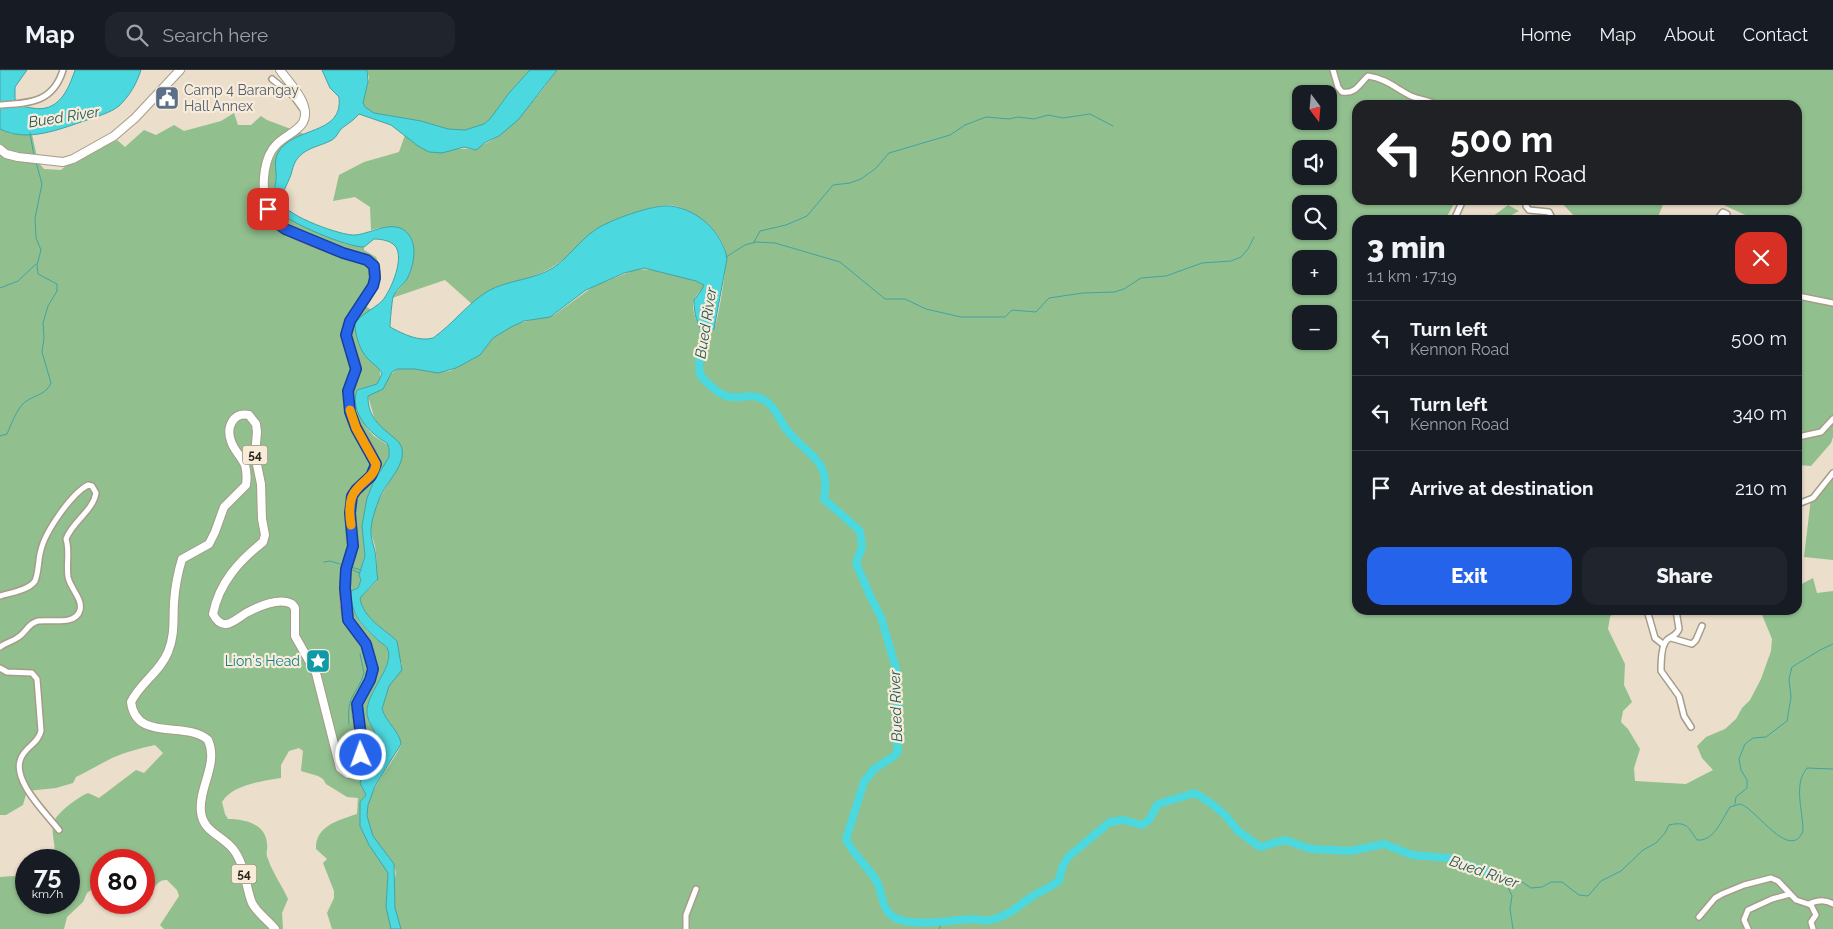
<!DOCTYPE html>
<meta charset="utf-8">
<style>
body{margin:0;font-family:Raleway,sans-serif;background:#20242c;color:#f1f3f6;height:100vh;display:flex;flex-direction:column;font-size:19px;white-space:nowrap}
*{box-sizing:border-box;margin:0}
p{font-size:16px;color:#9ea1a6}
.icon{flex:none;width:28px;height:28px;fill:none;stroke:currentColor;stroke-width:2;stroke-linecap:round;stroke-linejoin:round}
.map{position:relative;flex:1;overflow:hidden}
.side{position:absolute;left:1352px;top:145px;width:450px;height:400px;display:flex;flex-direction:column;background:#171b24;border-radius:15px;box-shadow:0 1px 4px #0004}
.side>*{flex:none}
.top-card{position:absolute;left:1352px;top:30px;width:450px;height:105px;border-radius:15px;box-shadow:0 1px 4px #0004;background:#202124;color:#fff;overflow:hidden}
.needle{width:32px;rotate:164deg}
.controls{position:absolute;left:1292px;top:15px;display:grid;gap:10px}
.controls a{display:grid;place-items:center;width:45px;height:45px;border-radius:10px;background:#171b24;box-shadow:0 1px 4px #0004;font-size:25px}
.speed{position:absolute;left:15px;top:779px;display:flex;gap:10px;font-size:25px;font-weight:700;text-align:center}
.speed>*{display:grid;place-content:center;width:65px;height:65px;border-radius:50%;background:#171b24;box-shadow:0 1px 4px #0004;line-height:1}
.speed small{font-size:12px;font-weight:400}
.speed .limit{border:8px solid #d22;background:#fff;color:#111}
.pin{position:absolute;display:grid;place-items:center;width:42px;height:42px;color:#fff;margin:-21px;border-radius:10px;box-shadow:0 2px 8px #0006}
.me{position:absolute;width:55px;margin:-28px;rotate:358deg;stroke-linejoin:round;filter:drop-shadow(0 0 4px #0008)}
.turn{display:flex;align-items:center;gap:18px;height:105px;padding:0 15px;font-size:22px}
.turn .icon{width:65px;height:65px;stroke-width:2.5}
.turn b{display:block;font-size:35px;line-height:42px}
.round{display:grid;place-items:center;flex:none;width:52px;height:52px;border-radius:15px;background:#20242c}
.head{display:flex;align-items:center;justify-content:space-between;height:85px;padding:0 15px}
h1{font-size:30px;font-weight:800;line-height:38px}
.primary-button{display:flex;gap:10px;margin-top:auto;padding:10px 15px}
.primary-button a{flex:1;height:58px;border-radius:15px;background:#2563eb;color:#fff;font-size:20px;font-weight:800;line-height:58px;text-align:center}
.primary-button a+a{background:#20242c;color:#f1f3f6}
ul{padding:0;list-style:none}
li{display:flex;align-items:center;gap:15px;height:75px;padding:0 15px;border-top:1px solid #363941}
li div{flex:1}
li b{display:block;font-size:19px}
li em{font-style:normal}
header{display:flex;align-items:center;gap:30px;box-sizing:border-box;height:70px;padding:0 25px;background:#171b24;border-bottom:1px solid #363941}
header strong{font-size:24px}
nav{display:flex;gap:28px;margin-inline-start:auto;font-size:18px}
.search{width:350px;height:45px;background:#20242c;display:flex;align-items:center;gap:12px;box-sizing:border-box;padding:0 18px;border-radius:15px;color:#9ea1a6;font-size:19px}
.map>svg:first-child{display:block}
.green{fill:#91bf8e;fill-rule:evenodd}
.water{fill:#4cd8df;stroke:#42a3a5}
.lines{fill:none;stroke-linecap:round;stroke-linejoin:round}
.stream{stroke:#42a3a5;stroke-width:1}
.river{stroke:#4cd8df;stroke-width:8}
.minor-casing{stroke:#a79b89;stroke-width:8}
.highway-casing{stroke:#a79b89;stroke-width:10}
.minor{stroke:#fff;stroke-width:5}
.highway{stroke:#fff;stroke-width:8}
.route-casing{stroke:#184099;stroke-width:12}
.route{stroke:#2563eb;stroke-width:9}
.slow{stroke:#f59e0b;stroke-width:9}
.labels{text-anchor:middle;stroke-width:4.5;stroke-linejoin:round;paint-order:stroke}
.shield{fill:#f8ebd8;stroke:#686156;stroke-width:1}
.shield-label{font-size:12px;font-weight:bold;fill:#2b261f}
.service-label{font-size:14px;fill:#4e5e75;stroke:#f8ebd8;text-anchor:start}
.culture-label{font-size:14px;fill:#0d838f;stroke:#f8ebd8;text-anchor:end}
.water-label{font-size:15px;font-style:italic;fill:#215a5d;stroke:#f8ebd8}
</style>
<header>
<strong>Map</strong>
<div class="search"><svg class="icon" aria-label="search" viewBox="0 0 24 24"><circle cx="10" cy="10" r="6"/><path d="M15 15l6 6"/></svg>Search here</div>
<nav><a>Home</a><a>Map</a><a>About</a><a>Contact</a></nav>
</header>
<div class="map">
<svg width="1833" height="859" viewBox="0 0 1833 859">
<rect width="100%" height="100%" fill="#ebdecb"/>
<g class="green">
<polygon points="367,0 530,0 509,23 490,49 484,54 465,60 448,59 421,51 374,43 365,37 363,33 369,8"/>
<path d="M557,0H1833V367L1831,373L1811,396L1798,395C1798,377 1808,365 1798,348V176L1800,167L1798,164V150H1756L1713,130H1798V35H1358V130H1456L1445,150H1358V540H1615L1610,547L1608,559L1625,594L1624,615L1632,632L1623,641L1621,652L1628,659L1640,679L1634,698L1635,711L1686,714L1713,700L1702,688L1697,676L1706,667L1725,659L1736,649L1742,638L1750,630L1761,609L1771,581L1772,569L1760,540H1798V516L1813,508L1817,523L1833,521V859H401C394,847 392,828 394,814C394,809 397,804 395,799C391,785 379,777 372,764C355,729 388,704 401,675C400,661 386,652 382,639L389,616L398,605L402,594L398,584L397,571C383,558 363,548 360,528L377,511C377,500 377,488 375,476C374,470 370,464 371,457C373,430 394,410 402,385L395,370L382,360L374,347L368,326L397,299H415L433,302L450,301L480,285L493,268L515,254L554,245L594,216L637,199L654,200L696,211L704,215C703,221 698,222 695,228C689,239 699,258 706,267C708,265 712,262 714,259C719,248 724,209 726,195C729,179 718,162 706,153C696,145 682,136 669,135C650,135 601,153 588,166C575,177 565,190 551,198C522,214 500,210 472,234L445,210L392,228C396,221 403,216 406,209C424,176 409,150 371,160L370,137L355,127L333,131L339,105L364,92L399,82L405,65C442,97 440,73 476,80C484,73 492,71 500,65C522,46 540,24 557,0ZM1301,24H1329V51H1301ZM1301,79H1329V106H1301ZM1301,134H1329V161H1301ZM1301,189H1329V216H1301ZM1301,244H1329V271H1301Z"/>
<path d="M234,43L238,55H251L261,46L267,50L304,64L292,69L281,78L273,128L281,145L346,174L364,177V180L376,187C385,204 376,223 365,236L372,240L357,250L355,257L363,281L379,298L381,308L377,314L359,319L355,326L357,336L366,357L374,366L388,375L390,383L388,392L373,413L367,428L362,456L365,486L359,505L361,510L358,518L351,521C350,547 362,556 380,572C383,574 387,576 388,580C394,596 366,623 367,642C367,651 374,658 376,667L370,673L367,692L360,713L366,725L360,732V756L369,775L388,803L386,837L391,859H332L327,843L334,828V821L323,793L327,789L316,779C315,756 339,750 357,744L358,728L347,727L326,714L323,709L318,706L301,701L303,681L299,678L289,681L281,695V708C262,711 232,715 222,732L225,744L228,749C245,749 266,754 267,774C268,780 265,783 268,789C273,804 282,815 288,829L282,843L283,859H164L160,855L179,826L177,820L167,810C155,809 153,824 144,830V790H101V819H92L87,823L83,832L67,847L64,859H0V807L13,806L26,809V832H69V790H54C57,778 51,766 53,754C55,744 78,727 88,723L99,728L136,700L144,703L163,683L155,675C140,678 126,682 112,688C100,694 89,701 76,707L73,713L56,718L27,721L23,735L6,745H0V59L12,64H32L38,92L44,99L61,100L69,93L117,70L125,77L144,60L156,65L174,55L184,61L221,51Z"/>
<polygon points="1559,130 1665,130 1657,149 1658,150 1578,150"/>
<polygon points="1508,135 1519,141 1508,147 1509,150 1488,150"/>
<polygon points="1833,402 1833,490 1804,487 1811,428"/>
</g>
<g class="water">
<path d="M0,0H27L15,17V29C19,36 25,37 32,38C58,43 68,21 75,0H141C136,15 130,25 119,36C110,43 98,46 87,50C60,59 28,73 0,59Z"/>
<path d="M322,0H367L368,12L363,33L365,37L374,43L421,51L448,59L465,60L484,54L490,49L509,23L530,0H557L518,50L499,66L486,72L476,80L464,77L442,83L429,82L418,76L391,55L359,44C354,50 349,53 342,58C338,62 337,67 332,70C317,78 297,78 292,101C290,111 280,123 283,133C286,146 342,166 355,165C372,164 398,145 411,168C417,180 413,198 407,209C403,215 396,219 393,227C392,231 390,252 390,257C403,264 419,272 433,268C453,254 468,233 488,221C508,210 533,210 553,198C569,187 579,171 595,160C609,150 654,134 670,136C698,139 723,163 727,189L714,259L706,267C697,256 694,244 694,230L701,221L704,215L696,211L644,198L624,203L586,220L550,247L524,251L511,257L493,268L480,285L456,298L438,303L415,299H397L392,302L383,319L368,326C367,358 400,365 402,379C405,397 386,412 380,427C376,437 370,453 371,464C372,473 376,481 376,490C377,497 376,501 378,509L360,528C363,548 383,558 397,571L402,600L389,616L382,639C386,652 400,662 401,674L375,716L368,735L367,746L373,766L394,794L395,838L401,859H391L386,837L388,803L369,775L360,756V732L366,725L360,713L367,692L370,673L376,667C374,658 367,651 367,642C366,623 394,597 388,580C387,576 383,574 380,572C362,555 351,547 351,521L358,518L361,510L359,505L365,486L362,456L367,428L373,413L389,387V378L387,373C370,364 349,342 357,320L377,314L382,304C378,296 374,295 368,289C360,281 355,265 355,254C359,245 374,239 382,231C391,221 407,184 393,174C388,170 379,169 374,169L364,177C346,177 290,153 276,140C270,129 275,121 276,110C277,101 273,92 278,83C292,56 344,66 339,27L330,18Z"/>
</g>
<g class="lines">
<g class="stream">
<polyline points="30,63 34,86"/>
<polyline points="754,172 760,161 786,155 807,146 833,115 850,113 861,109 876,98 889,83 950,65 965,55 986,47 1009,49 1018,47 1034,49 1048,45 1063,48 1090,44 1113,56"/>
<polyline points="726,187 745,175 756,172 775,173 840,192 885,229 905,229 926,239 961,247 1005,247 1012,240 1036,242 1049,228 1083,223 1114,222 1124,219 1141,208 1166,206 1202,193 1231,191 1241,187 1248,179 1254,167"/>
<polyline points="0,218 18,211 36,194"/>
<path d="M0,366L7,364C11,355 17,338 25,332C34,325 46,325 51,313L42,282L44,268L43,253L48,236L57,221V214L38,204L37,195L41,180L36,168L35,148L42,114L36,92"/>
<polyline points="324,492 330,491 340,494"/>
<polyline points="351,497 361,500"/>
<polyline points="350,499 360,503"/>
<path d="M349,654C346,624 357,626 364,603L360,584"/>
<polyline points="1735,734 1736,727 1747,718 1747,710 1741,700 1739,689 1745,674 1753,668 1766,667 1787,651 1791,627 1789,609 1792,597 1820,580 1833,574"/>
<path d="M1503,807L1522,812L1531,818L1542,817L1551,812H1562L1579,825L1588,826L1601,811L1621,801L1643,780L1656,773L1665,763L1669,755C1687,751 1688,757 1697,770C1714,772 1722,749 1730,737L1740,734C1755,737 1790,793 1803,761C1803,740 1793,715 1807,698L1833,699"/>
<polyline points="1503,807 1512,826 1510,839 1513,859"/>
<polyline points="939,859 942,853"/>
</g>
<path class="river" d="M707,257L699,289L700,305C707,313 720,326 731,327C743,328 753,323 764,330C776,337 779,350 787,360C808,387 831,388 824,429L860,461L862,477L856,493L871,528L881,547L897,602L896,617L898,628L896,661L898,681L894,686L874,699L864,712L846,769C853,785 868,796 877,812C883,824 881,837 892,846C908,858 953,850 971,849C977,849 984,851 990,850C1009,847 1021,833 1036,824C1044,820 1052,816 1059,811L1062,798L1068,787L1110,752L1123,750L1142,755L1149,750L1158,734L1195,723L1212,734L1226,746L1238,761L1260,777L1285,770L1311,779L1350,781L1384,774L1412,785L1448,788L1503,807"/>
<defs>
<g id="minor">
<path d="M1333,0L1338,17L1342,22C1356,24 1359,14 1368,6C1387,9 1395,18 1411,26C1420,30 1429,30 1437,35"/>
<polyline points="272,9 294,27 302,38"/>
<path d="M0,35C29,33 53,33 63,0"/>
<polyline points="1527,130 1526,136 1529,140 1549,142 1553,150"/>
<polyline points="1454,150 1463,130"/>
<polyline points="1717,150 1723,142 1727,144 1727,150"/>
<polyline points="1798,226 1833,233"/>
<polyline points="1798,367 1821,362 1833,349"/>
<polyline points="1798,434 1813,428 1833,403"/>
<path d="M0,526C10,523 29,520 35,511C39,502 38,489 41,480C45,462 71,424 88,415L92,416L96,423C93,441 72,452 66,469C70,481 66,494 68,507C70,518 83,529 80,540C76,556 50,549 38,551C28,553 25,564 17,568C11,572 5,573 0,577"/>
<polyline points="1647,540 1655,568 1664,575"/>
<path d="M1676,540L1679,559C1677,565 1672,566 1667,570C1661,575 1661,593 1661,601L1679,626L1684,646L1691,657"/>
<polyline points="1671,568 1692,574 1696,570 1702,556"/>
<path d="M0,598L7,602L32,603L37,609L41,661C38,674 26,676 21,688C11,710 46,743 59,760"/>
<path d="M1809,834C1817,830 1825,829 1833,834"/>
<polyline points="1699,847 1715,828 1722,824 1744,815 1771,808 1778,811 1796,830 1811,835 1816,845 1811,852 1813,859"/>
<polyline points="686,859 686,845 696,819"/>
<polyline points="1748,859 1744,850 1748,840 1772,829 1790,824"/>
</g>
<g id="highway">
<polyline points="0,79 6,84 18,87 63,92 73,89 114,66 135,48 180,0"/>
<path d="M275,859C268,850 257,843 252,833C245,815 245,794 233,779C222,765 203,762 201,742C198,718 219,694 208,670C187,650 136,673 131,632C140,613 160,602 168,582C175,566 173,549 174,532C175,518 178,502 182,489L209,474L215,462L224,437L246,415C247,408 247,402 245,395C241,386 233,379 231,371C226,357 233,342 249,345L256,354L257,362L255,385L261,414L262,449L265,465L263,472C239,491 219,513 213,544C223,563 234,551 246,543C257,537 279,527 292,534L295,538V566L316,603L340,698L348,704C374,701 356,653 356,639C356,624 374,613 372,597C371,584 366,572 358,562C353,557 349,554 347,547C343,533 343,512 347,498C349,491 353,483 353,476C353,463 348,451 350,438C353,413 374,412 376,394C370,372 352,359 348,332C347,318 357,307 356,295C354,283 344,271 347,259C353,241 385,215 373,195C367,186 354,186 345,184C329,179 292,165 279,155C271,149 267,139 265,129C262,112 264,87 276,75C289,61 314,58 302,31C297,20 287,10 280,0"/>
</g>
</defs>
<use href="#minor" class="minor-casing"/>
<use href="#highway" class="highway-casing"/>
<use href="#minor" class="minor"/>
<use href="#highway" class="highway"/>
</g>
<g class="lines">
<defs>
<polyline id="route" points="268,139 274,151 285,159 343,183 367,190 374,196 375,208 373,216 350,251 346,265 356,299 348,321 350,342 356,358 376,394 371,406 356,420 352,426 350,443 353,476 346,499 345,518 348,550 366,574 373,599 370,610 357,634 362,674 361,685"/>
</defs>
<use href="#route" class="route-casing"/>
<use href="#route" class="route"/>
<path class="slow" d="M350,340L356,358L376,394C375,406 364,410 357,419C348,428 349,443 351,455"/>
</g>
<defs>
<symbol id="civic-square" viewBox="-11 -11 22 22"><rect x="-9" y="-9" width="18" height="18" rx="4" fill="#5c6f8a" stroke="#f8ebd8"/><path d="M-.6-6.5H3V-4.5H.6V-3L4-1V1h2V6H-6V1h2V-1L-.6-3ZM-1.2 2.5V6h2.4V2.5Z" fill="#fff"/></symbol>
<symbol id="sight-square" viewBox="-11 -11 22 22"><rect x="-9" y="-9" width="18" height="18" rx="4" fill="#0f9aa8" stroke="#f8ebd8"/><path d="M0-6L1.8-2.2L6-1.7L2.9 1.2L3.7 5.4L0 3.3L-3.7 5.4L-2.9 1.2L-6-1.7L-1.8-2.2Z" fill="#fff"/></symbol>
</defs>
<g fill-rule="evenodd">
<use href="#civic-square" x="153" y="14" width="28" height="28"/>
<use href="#sight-square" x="304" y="577" width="28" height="28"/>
</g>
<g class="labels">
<g class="shield">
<rect x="242.5" y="375.5" width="25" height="19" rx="4"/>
<rect x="231.5" y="794.5" width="25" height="19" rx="4"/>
</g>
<g class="shield-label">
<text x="255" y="389">54</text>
<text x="244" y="808">54</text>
</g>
<g class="service-label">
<text x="184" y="25">Camp 4 Barangay<tspan x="184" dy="16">Hall Annex</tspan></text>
</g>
<g class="culture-label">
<text x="300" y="596">Lion's Head</text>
</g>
<g class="water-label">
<text transform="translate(64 47) rotate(-9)" y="5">Bued River</text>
<text transform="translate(706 253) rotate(-81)" y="5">Bued River</text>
<text transform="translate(896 636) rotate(-92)" y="5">Bued River</text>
<text transform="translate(1484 802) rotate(19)" y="5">Bued River</text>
</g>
</g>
</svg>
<div class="controls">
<a><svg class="needle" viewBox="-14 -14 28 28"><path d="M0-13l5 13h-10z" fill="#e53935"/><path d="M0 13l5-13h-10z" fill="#9ea1a6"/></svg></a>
<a><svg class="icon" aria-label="sound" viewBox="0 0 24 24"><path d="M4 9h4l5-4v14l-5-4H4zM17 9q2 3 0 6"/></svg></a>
<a><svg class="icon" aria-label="search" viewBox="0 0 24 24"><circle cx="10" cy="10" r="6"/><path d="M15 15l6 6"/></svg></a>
<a>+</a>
<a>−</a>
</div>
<div class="speed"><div>75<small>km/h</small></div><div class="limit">80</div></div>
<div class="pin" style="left:268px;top:139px;background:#d93025"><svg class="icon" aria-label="arrive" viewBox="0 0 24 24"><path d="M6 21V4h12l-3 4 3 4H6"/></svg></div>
<svg class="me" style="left:361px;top:685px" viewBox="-20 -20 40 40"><circle r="17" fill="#2563eb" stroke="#fff" stroke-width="3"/><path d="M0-11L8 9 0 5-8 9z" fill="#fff"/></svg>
<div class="top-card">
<div class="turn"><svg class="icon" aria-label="left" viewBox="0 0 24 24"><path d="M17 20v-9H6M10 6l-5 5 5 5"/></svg><div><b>500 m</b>Kennon Road</div></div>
</div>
<section class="side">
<div class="head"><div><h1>3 min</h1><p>1.1 km · 17:19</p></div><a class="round" style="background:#d93025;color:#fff"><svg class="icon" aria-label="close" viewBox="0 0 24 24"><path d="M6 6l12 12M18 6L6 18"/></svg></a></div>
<ul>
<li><svg class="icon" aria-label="left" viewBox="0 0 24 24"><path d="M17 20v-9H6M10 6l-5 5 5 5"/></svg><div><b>Turn left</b><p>Kennon Road</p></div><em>500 m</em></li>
<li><svg class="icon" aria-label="left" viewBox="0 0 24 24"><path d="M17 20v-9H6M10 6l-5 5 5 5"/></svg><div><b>Turn left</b><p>Kennon Road</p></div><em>340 m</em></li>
<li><svg class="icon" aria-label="arrive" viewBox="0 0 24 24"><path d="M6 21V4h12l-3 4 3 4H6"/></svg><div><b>Arrive at destination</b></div><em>210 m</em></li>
</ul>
<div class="primary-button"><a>Exit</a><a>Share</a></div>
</section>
</div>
